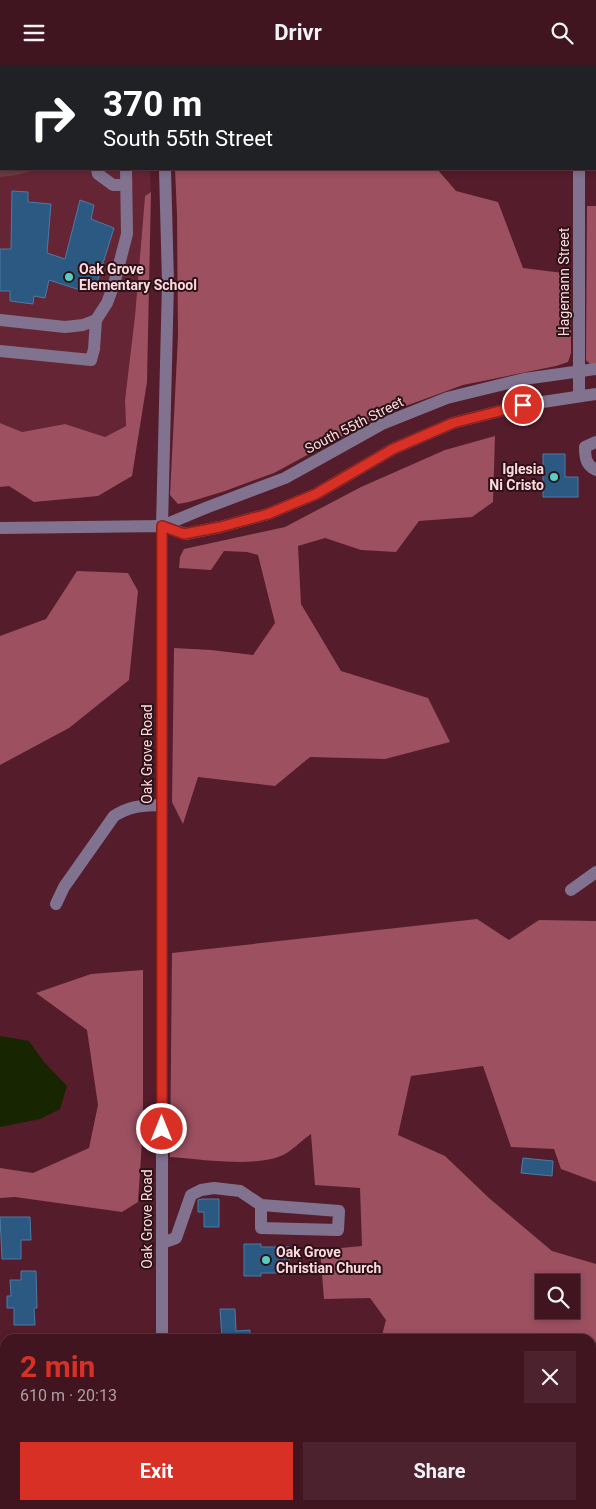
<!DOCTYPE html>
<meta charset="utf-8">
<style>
body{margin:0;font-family:Roboto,sans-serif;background:#4b222d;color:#f1f3f6;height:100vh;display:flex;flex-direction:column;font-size:19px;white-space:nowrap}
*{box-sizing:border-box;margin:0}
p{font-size:16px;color:#ae9fa5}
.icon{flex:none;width:28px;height:28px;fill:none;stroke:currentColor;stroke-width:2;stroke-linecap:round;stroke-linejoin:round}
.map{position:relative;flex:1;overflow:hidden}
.details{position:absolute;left:0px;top:1269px;width:596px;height:176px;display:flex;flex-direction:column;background:#401520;border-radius:15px 15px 0 0;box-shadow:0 2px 8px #0003,0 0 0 1px #59343e}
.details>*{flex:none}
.banner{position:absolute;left:0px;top:0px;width:596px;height:105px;box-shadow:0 2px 8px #0003,0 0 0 1px #59343e;background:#202124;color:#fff;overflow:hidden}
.fabs{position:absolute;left:535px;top:1209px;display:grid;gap:10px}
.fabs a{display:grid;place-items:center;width:45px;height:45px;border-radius:0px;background:#401520;box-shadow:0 2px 8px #0003,0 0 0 1px #59343e;font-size:25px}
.pin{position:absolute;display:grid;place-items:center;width:42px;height:42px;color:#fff;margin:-21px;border:2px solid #fff;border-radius:50%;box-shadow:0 1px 5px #0007}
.me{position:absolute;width:55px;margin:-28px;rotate:0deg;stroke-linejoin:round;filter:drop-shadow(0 0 4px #0008)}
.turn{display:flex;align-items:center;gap:18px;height:105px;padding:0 20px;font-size:22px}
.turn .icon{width:65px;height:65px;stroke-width:2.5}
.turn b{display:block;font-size:35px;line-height:42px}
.round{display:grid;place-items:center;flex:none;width:52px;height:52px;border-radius:0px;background:#4b222d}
.headline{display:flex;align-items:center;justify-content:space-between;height:85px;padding:0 20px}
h1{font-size:30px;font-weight:700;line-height:38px;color:#d93025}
.action{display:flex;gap:10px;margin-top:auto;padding:10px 20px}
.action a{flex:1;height:58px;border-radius:0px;background:#d93025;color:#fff;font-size:20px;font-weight:700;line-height:58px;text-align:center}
.action a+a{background:#4b222d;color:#f1f3f6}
header{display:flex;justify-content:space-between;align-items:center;height:65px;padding:0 20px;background:#401520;font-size:22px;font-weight:700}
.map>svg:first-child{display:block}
.built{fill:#652535}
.green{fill:#6c3a44}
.forest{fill:#9c5060;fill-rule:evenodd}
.water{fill:#172501}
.building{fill:#2b5982;stroke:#4c7ba6}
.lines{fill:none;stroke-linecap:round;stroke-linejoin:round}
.minor{stroke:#817390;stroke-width:12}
.route-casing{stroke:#8d1f18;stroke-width:12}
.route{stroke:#d93025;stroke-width:9}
.poi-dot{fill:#56cec3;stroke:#2b1217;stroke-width:2}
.labels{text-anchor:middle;stroke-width:4;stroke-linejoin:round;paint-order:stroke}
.poi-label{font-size:14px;font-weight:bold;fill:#ffd9df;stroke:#2b1217;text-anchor:start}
.street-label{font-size:14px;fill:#ffd9df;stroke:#2b1217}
</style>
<header><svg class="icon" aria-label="menu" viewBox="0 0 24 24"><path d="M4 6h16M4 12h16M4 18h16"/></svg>Drivr<svg class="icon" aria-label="search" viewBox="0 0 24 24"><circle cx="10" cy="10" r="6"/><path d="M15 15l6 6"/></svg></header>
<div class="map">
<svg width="596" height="1444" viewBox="0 0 596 1444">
<rect width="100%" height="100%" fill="#551c2b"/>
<polygon class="built" points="0,0 146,0 146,1 1,1 1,104 150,104 151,127 145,131 135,251 125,335 126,361 105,372 65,359 22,367 0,358"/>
<polygon class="green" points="1,69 1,104 39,104 18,110 0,112"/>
<g class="forest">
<polygon points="175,104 437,104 456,126 498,137 523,203 571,209 571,288 568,297 556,301 463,320 381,350 274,408 225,426 189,437 178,439 170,430 178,271 177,150"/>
<polygon points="151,127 147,317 132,411 98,431 34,437 9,421 0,422 0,358 22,367 65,359 105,372 126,361 125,335 135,251 145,131"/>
<polygon points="587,141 596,141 596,299 591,300 586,295"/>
<polygon points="495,371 493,437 472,452 419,456 396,487 361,485 325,473 298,481 301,539 341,606 428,633 450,677 385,694 310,692 275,721 198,712 183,759 172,737 174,583 211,585 253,590 275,558 258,490 247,487 224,486 211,505 179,503 180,492 184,484 285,462 361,422 445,385"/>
<polygon points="77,506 128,508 138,526 129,615 69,663 0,700 0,571 46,554"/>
<path d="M477,854L509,875L539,855L596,856V1117L561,1104L554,1084L511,1082L483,1001L411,1011L398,1070L445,1091L489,1133L552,1186L596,1199V1444H322L321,1440H591V1274H381L386,1255L370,1233L324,1234L320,1185L362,1181L360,1123L315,1120L311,1069C302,1075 293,1085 283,1090C255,1103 201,1094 170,1092L172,888ZM544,1218H571V1245H544Z"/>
<polygon points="143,905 143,1061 138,1137 122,1147 15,1132 0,1133 0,1103 33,1108 89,1083 98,1040 87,965 36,928 91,909"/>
</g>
<polygon class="water" points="0,971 29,976 44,997 67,1021 60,1044 40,1054 0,1062"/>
<g class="building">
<polygon points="12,126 28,127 28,137 51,139 47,188 65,194 80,135 94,140 91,154 114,163 95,224 81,220 80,225 49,215 45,233 34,231 33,239 10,236 10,226 0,226 0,184 11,184"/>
<polygon points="543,389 565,389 565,412 578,412 578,432 543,432"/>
<polygon points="523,1093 553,1096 552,1111 521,1108"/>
<polygon points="202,1134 219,1134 219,1162 204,1162 204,1147 198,1147 198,1135"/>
<polygon points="0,1152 30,1152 31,1175 21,1175 21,1194 2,1194"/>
<polygon points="244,1179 261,1179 261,1182 289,1182 289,1208 261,1208 261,1211 244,1211"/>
<polygon points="21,1206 36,1206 37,1243 34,1243 35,1260 14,1260 14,1243 7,1243 7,1231 11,1231 10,1215 21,1215"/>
<polygon points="220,1244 235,1244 236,1266 250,1265 250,1274 222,1274"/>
</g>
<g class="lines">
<g class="minor">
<polyline points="96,0 96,1"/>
<polyline points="161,0 161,1"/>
<polyline points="127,1 127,0"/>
<polyline points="580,1 580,0"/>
<polyline points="97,104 98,109 113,120 126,120"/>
<polyline points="0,255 65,262 83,260 96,255 94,284 91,295 0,286"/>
<polyline points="96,255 107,238 114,219 127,169 126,104"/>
<polyline points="579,331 579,104"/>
<path d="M596,377L585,382C585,393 586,400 596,405"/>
<polyline points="162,461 208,442 285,413 382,359 447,333 524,314 596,304"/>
<polyline points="0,463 162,461 185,469 220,462 268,449 316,429 393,384 453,358 523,340 596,329"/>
<polyline points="571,825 596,807"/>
<path d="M56,839L64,822L114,751C131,740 142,741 162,740"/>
<polyline points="162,1178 176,1173 191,1130 201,1125 214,1123 240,1126 261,1140 339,1146 338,1165 261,1163 261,1140"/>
<polyline points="162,1274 162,461 168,218 165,104"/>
<polyline points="77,1440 78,1444"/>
<polyline points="162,1440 162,1444"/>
</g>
</g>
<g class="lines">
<defs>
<polyline id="route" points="162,1064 162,461 184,469 220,462 268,449 316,429 393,384 453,358 523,340"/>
</defs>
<use href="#route" class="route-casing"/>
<use href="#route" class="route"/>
</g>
<g class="poi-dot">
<circle cx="69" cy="212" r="5"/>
<circle cx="554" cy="412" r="5"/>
<circle cx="266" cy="1195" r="5"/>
</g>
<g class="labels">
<g class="poi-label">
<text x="79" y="209">Oak Grove<tspan x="79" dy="16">Elementary School</tspan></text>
<text x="544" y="409" text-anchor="end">Iglesia<tspan x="544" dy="16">Ni Cristo</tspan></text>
<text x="276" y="1192">Oak Grove<tspan x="276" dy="16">Christian Church</tspan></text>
</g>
<g class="street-label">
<text transform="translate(564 217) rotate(-90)" y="5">Hagemann Street</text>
<text transform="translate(354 360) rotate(-27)" y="5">South 55th Street</text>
<text transform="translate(147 689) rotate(-90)" y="5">Oak Grove Road</text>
<text transform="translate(147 1154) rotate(-90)" y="5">Oak Grove Road</text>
</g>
</g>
</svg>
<div class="fabs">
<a><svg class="icon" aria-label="search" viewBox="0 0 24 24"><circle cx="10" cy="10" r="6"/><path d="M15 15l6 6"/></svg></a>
</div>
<div class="pin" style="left:523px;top:340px;background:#d93025"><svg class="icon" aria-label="arrive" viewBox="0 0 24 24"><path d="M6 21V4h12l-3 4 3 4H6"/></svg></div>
<svg class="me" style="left:162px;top:1064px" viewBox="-20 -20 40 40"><circle r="17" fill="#d93025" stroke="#fff" stroke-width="3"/><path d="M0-11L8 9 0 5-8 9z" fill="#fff"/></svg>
<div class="banner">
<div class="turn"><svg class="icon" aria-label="right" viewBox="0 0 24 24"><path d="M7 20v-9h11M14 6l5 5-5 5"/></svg><div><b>370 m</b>South 55th Street</div></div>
</div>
<section class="details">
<div class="headline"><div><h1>2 min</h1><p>610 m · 20:13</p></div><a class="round"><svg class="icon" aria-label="close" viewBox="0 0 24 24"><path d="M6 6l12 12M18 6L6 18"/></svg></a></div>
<div class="action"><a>Exit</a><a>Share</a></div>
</section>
</div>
